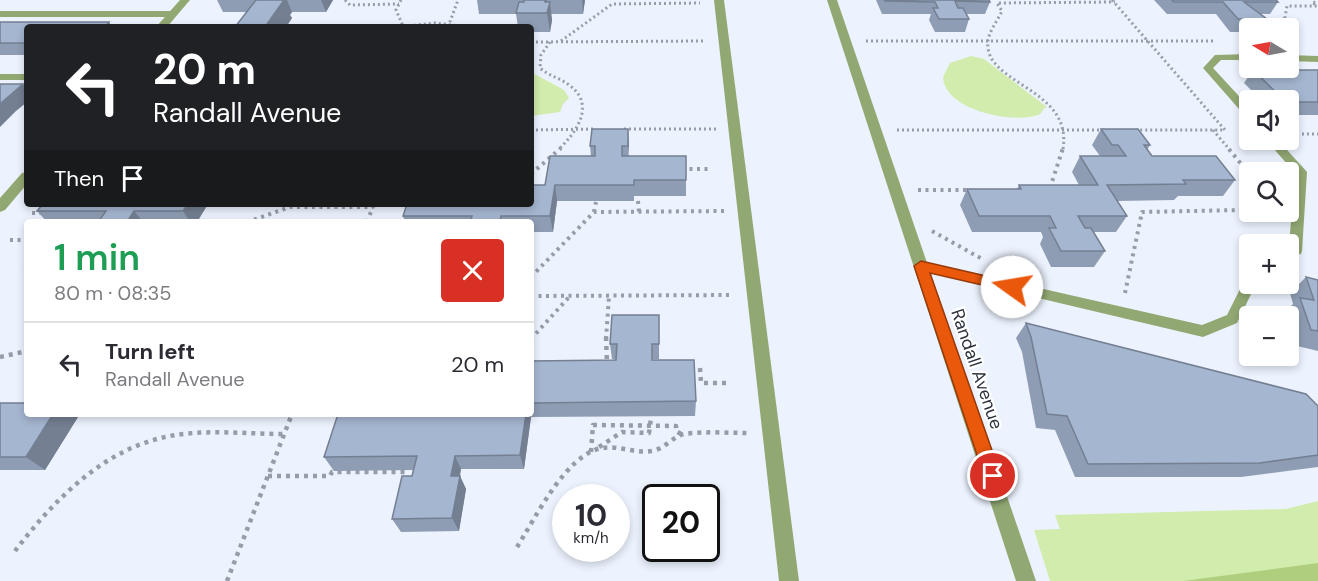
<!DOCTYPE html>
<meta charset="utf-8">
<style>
body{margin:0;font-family:"DM Sans",sans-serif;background:#f2f2f3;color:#2b2b33;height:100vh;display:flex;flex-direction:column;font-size:22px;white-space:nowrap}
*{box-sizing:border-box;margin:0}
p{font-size:20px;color:#7c7c81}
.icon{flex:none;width:33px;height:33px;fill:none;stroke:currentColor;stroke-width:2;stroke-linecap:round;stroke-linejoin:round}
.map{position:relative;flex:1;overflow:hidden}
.details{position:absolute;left:24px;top:219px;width:510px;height:198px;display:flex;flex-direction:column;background:#fff;border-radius:6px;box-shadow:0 3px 9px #0003}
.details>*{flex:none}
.guide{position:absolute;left:24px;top:24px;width:510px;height:183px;border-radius:6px;box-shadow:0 3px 9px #0003;background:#202124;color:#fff;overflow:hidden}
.needle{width:39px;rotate:280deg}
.buttons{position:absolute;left:1239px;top:18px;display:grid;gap:12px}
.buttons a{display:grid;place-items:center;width:60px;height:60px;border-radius:6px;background:#fff;box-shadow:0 3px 9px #0003;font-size:30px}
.speed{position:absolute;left:552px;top:484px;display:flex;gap:12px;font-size:30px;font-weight:700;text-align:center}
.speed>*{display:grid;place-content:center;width:78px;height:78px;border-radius:50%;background:#fff;box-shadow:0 3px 9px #0003;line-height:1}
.speed small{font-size:15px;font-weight:400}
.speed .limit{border:3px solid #111;border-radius:9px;background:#fff;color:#111}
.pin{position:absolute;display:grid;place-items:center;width:51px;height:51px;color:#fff;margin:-26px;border:3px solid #fff;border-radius:50%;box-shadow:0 2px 6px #0007}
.me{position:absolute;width:66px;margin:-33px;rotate:283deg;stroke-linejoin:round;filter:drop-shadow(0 0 4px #0008)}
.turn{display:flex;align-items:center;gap:21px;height:126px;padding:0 30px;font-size:27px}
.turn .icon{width:78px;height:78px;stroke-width:2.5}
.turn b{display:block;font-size:42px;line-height:51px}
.then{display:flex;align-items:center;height:57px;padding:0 30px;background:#0003;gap:12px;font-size:22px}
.round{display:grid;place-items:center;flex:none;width:63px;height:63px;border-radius:6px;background:#f2f2f3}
.head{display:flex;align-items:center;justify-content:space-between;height:102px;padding:0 30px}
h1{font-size:36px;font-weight:600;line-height:45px;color:#1e9e55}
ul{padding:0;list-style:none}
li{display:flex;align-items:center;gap:18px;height:84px;padding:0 30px;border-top:2px solid #e1e1e2}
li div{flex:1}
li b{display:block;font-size:22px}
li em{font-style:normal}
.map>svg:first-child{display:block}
.green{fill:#d1ecad}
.forest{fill:#afcf7e}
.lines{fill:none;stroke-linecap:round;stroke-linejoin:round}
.path-far2{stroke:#969da8;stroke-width:3;stroke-dasharray:2 3;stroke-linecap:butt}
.path-far1{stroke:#969da8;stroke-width:4;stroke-dasharray:3 4.5;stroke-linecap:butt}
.path{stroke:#969da8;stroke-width:4.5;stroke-dasharray:4 5;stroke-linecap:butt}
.service{fill:#92a873;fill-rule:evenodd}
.minor{fill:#92a873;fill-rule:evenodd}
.wall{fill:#8e9db3}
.shaded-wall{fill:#747f92}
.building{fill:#a5b6d0;stroke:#747f92;stroke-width:1.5}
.route{fill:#ea580c;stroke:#983908;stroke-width:1.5}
.labels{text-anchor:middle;stroke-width:4.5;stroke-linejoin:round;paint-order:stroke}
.street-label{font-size:18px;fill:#2d343f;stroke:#fff}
</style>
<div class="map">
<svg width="1318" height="581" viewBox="0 0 1318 581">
<rect width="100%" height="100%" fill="#ecf3fe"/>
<g class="green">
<path d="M971,56L984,59L1047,107C1040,110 1044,113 1038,115C1012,124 944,110 943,77L950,63Z"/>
<polygon points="531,72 564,90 569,98 563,104 560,112 531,116"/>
<polygon points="1318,501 1318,581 1050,581 1034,530 1060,529 1055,515 1286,509"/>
</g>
<polygon class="forest" points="1318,563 1318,581 1182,581 1183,581"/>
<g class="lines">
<g class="path-far2">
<polyline points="345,0 350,5 399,4"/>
<polyline points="401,0 396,10 403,26"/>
<polyline points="1112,0 1225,130 1135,130"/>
<polyline points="230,27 241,25"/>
<polyline points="399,27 435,23 467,27"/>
<polyline points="448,27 458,0"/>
<polyline points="1283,28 1287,6 1317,6 1312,2 1318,3"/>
<polyline points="561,41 612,4 700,3"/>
<polyline points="866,41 1214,41"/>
<polyline points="531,42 704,41"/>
<path d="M550,42L541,55L540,68C549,76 560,78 569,85C596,104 577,132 559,149"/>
<polyline points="624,129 716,129"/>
<polyline points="531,130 596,129"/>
<polyline points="897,130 1103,130"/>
<polyline points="1213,130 1229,149"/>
<polyline points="1292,134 1318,134"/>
<path d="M1063,149C1073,87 983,85 988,41C989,31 998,20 1002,11L997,3L1115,2"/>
</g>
<g class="path-far1">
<polyline points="682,169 711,169"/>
<polyline points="531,174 561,148"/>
<polyline points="1050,188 1063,148"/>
<polyline points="918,190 971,190"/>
<polyline points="638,201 639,212"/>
<polyline points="594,212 596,202"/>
<polyline points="32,213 42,213"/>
<polyline points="247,222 290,207 373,207"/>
<polyline points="367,222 374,204"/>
<polyline points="932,231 984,260"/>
<polyline points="10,240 27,240"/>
<polyline points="27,267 24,271 27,271"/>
<polyline points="531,277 594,212 726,211"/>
<polyline points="1125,293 1142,212 1242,210 1247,171 1228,148"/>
<polyline points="531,296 733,295"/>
<polyline points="531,339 570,296"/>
<polyline points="606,339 609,296"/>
</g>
<g class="path">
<polyline points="606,337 607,363"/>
<polyline points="0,357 27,351"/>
<polyline points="691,368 700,368 701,383 728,383"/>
<polyline points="599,447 622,432 649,433 651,418"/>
<polyline points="591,452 593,425 676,426 676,431 681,434"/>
<polyline points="268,476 330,476 332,472 406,472"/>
<path d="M517,547C535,519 566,454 602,448C619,445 635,454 652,451C665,449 673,436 684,434C704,431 727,433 748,433"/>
<path d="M15,551C54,500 104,448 170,436C207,429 247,434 284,434"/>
<polyline points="227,581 292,414"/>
</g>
<g class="service">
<polygon points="0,11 173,11 177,14 173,17 0,17"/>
<polygon points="1250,54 1250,60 1221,60 1213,68 1250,108 1250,118 1246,117 1203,68 1215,55"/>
<polygon points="1288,55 1318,56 1318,62 1288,61"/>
<polygon points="1266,140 1278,140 1307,172 1302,251 1301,254 1288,257 1295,173"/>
<polygon points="921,261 1202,325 1227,315 1245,279 1250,278 1250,284 1256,284 1237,323 1203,337 916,269 914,266"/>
</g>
<g class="minor">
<polygon points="180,0 190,0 167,27 156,27"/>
<polygon points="714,0 724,0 799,581 779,581"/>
<polygon points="827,0 837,0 1036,581 1016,581"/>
<rect x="0" y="74" width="27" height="6"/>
<polygon points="27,172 27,184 5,210 0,212 0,198 22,173"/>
</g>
</g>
<g class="wall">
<polygon points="217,0 333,0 326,12 292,12 290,15 292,18 286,27 235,27 247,12 223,12"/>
<polygon points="477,0 585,0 583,14 551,14 552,20 550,32 531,32 531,27 518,27 516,14 479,14"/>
<polygon points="876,0 989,0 990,2 985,14 966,14 969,19 965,32 935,32 929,20 931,14 882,14"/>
<polygon points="1154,0 1276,0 1278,2 1270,14 1261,14 1267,19 1261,28 1250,28 1250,32 1230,32 1216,14 1167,14"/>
<polygon points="0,22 27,27 27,55 0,55"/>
<polygon points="1253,70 1318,70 1318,115 1288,115 1288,100 1261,100 1244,83"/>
<polygon points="628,129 628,156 686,180 686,196 634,196 634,201 557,201 553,232 531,232 531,222 405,222 403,216 545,185 591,156 590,146"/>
<polygon points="1101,129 1150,145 1147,150 1152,156 1235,180 1223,196 1178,196 1174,200 1117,201 1127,216 1116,232 1094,232 1105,251 1094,267 1051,267 1040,244 1043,237 1041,232 972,232 960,205 967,189 1017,189 1019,185 1079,185 1072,172 1080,156 1100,156 1092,145"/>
<polygon points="208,204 197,222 47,222 37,211"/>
<polygon points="1306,277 1318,280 1318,351 1293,345 1288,329 1288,316 1285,316 1284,314 1293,304 1290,293"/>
<polygon points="659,315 659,359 652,359 652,360 696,401 695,416 531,417 524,469 461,469 460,476 466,489 459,531 401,532 392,519 412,476 414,470 334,471 324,457 338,414 531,414 531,361 616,360 612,359 610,344"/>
<polygon points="1026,323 1318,406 1318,467 1241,477 1075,477 1055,430 1036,428 1022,352 1016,338"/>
<polygon points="0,403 53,414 243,414 242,417 78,417 45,470 0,470"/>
</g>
<g class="shaded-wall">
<polygon points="281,0 287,0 292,12 290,15 292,18 286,27 265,27"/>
<polygon points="321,0 333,0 326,12"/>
<polygon points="545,0 547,0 548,10 550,2 552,20 550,32"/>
<polygon points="582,0 585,0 583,14"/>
<polygon points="109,22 112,27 105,27"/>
<polygon points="23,84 27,89 27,102 16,111 0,127 0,104"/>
<polygon points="628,129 629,145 628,162"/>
<polygon points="555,185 557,201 553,232 550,216"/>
<polygon points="188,204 208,204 197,222 190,222 183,211"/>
<polygon points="134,211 143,222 127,222"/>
<polygon points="53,414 74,414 78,417 45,470 26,457"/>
<polygon points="526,414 530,414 531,417 524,469 520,455"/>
<polygon points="455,456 461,469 457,489 451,476"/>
<polygon points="460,476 466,489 459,531 452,518"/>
</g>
<g class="building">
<polygon points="256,0 284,0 265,27 235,27"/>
<polygon points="524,0 545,0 545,2 550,2 547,13 516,13 519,2 524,2"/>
<polygon points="884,0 989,0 990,2 955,1 958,8 963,8 969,19 939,19 933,8 938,8 935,2 885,1"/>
<polygon points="1172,0 1276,0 1278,2 1244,2 1267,19 1238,19 1223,2 1174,2"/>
<polygon points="0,22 109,22 105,27 27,27 27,43 0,43"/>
<polygon points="1253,70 1318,70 1318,102 1288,102 1288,100 1284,100"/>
<polygon points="0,84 23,84 0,104"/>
<polygon points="592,129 628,129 628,146 622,146 622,156 686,156 686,180 634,180 634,185 555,185 550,216 501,216 500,222 470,222 472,216 403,216 407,204 531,204 531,185 545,185 550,156 595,156 595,146 590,146"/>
<polygon points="1101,129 1138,129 1150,145 1144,145 1152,156 1216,156 1235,180 1183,180 1186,184 1107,185 1127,216 1078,216 1085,228 1091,228 1105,251 1061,251 1049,228 1056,228 1050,216 979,216 967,189 1021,189 1019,185 1098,185 1080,156 1126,156 1118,145 1112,145"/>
<polygon points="43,204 188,204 183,211 134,211 127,222 98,222 106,211 37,211"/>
<polygon points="1306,277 1318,280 1318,331 1311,330 1300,298 1314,300"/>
<polygon points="612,315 659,315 659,344 652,344 652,360 694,360 696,401 531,403 531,361 616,360 617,344 610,344"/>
<polygon points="1026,323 1306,394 1318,406 1318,455 1260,463 1088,464 1067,416 1047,414 1031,337"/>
<polygon points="0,403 27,403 27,414 53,414 26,457 0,457"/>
<polygon points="338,414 526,414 520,455 455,456 451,476 460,476 452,518 392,519 402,476 412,476 417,456 324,457"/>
</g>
<polygon class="route" points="921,261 1012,282 1019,287 1012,292 930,273 1001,476 998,482 993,484 987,482 984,476 914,266"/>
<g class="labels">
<g class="street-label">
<text transform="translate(977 369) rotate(71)" y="6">Randall Avenue</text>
</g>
</g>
</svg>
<div class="buttons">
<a><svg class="needle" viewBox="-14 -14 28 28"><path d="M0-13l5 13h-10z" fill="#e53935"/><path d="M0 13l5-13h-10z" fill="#7c7c81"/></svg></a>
<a><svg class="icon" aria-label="sound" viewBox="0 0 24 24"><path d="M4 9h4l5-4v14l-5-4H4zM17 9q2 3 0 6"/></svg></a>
<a><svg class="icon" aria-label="search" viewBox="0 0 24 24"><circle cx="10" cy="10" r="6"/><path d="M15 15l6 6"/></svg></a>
<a>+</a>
<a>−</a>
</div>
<div class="speed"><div>10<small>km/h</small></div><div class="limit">20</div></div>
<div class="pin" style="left:993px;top:476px;background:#d93025"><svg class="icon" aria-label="arrive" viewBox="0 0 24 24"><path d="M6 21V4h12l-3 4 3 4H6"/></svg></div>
<svg class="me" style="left:1012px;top:287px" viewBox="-20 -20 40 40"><circle r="19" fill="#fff"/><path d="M0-13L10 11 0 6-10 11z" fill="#ea580c"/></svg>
<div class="guide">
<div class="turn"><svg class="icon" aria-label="left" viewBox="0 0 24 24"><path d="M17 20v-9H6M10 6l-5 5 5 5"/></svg><div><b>20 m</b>Randall Avenue</div></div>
<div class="then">Then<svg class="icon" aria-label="arrive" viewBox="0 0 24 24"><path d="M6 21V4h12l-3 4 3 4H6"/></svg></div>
</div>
<section class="details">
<div class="head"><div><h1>1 min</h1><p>80 m · 08:35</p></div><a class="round" style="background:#d93025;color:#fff"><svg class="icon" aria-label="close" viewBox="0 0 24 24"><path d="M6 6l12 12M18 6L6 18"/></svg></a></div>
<ul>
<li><svg class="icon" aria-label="left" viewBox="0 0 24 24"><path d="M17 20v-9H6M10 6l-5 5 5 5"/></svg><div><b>Turn left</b><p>Randall Avenue</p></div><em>20 m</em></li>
</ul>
</section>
</div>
